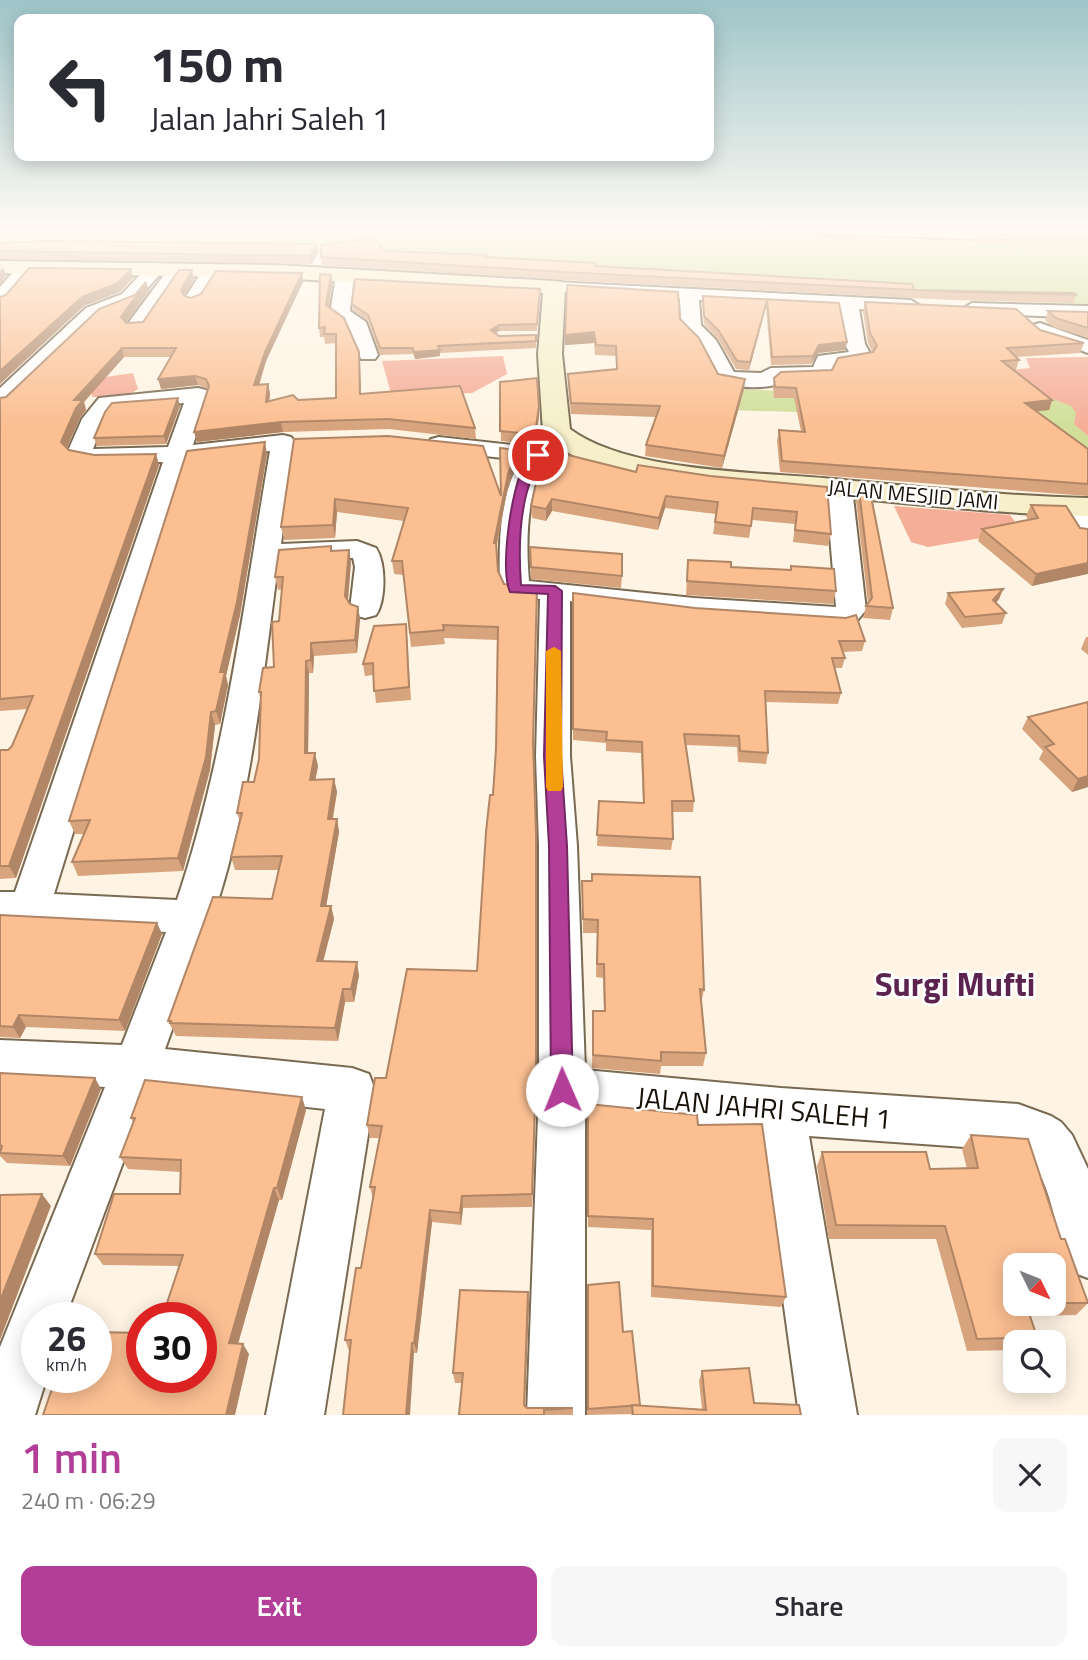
<!DOCTYPE html>
<meta charset="utf-8">
<style>
body{margin:0;font-family:"Titillium Web",sans-serif;background:#f7f7f7;color:#2b2b33;height:100vh;display:flex;flex-direction:column;font-size:26px;white-space:nowrap}
*{box-sizing:border-box;margin:0}
p{font-size:23px;color:#7c7c81}
.icon{flex:none;width:38px;height:38px;fill:none;stroke:currentColor;stroke-width:2;stroke-linecap:round;stroke-linejoin:round}
.map{position:relative;height:1415px;overflow:hidden}
.details{display:flex;flex-direction:column;background:#fff;flex:1}
.details>*{flex:none}
.top-card{position:absolute;left:14px;top:14px;width:700px;height:147px;border-radius:14px;box-shadow:0 4px 18px #0003;background:#fff;color:#2b2b33;overflow:hidden}
.needle{width:46px;rotate:133deg}
.fabs{position:absolute;left:1003px;top:1253px;display:grid;gap:14px}
.fabs a{display:grid;place-items:center;width:63px;height:63px;border-radius:14px;background:#fff;box-shadow:0 4px 18px #0003;font-size:35px}
.speed{position:absolute;left:21px;top:1302px;display:flex;gap:14px;font-size:35px;font-weight:700;text-align:center}
.speed>*{display:grid;place-content:center;width:91px;height:91px;border-radius:50%;background:#fff;box-shadow:0 4px 18px #0003;line-height:1}
.speed small{font-size:18px;font-weight:400}
.speed .limit{border:10px solid #d22;background:#fff;color:#111}
.pin{position:absolute;display:grid;place-items:center;width:60px;height:60px;color:#fff;margin:-30px;border:4px solid #fff;border-radius:50%;box-shadow:0 2px 7px #0007}
.me{position:absolute;width:77px;margin:-38px;rotate:359deg;stroke-linejoin:round;filter:drop-shadow(0 0 5px #0008)}
.turn{display:flex;align-items:center;gap:24px;height:147px;padding:0 21px;font-size:32px}
.turn .icon{width:91px;height:91px;stroke-width:2.5}
.turn b{display:block;font-size:49px;line-height:60px}
.round{display:grid;place-items:center;flex:none;width:74px;height:74px;border-radius:14px;background:#f7f7f7}
.summary{display:flex;align-items:center;justify-content:space-between;height:119px;padding:0 21px}
h1{font-size:42px;font-weight:600;line-height:52px;color:#b23e97}
.button{display:flex;gap:14px;margin-top:auto;padding:14px 21px}
.button a{flex:1;height:80px;border-radius:14px;background:#b23e97;color:#fff;font-size:28px;font-weight:600;line-height:80px;text-align:center}
.button a+a{background:#f7f7f7;color:#2b2b33}
.map>svg:first-child{display:block}
.green{fill:#f5ae98}
.water{fill:#d1df9b}
.lines{fill:none;stroke-linecap:round;stroke-linejoin:round}
.river{fill:#d1df9b;fill-rule:evenodd}
.street-casing{stroke:#7a6a52;stroke-width:4}
.secondary-casing{stroke:#7a6a52;stroke-width:4}
.street{fill:#fff;fill-rule:evenodd}
.secondary{fill:#f6efca;fill-rule:evenodd}
.wall{fill:#d8a47e;fill-rule:evenodd}
.shaded-wall{fill:#b08666}
.building{fill:#fbbf92;stroke:#b08666;stroke-width:2}
.route{fill:#b23e97;stroke:#742862;stroke-width:2}
.slow{fill:#f59e0b}
.labels{text-anchor:middle;stroke-width:5;stroke-linejoin:round;paint-order:stroke}
.far-street-label{font-size:21px;fill:#161007;stroke:#fff}
.near-street-label{font-size:28px;fill:#161007;stroke:#fff}
.near-quarter-label{font-size:33px;font-weight:bold;fill:#5b234d;stroke:#fff}
</style>
<div class="map">
<svg width="1088" height="1415" viewBox="0 0 1088 1415">
<rect width="100%" height="100%" fill="#fff4e4"/>
<g class="green">
<polygon points="503,356 507,374 472,393 392,397 382,361"/>
<polygon points="1088,357 1088,443 1057,421 1061,412 1042,394 1004,371 1030,368 1026,358"/>
<polygon points="133,373 138,389 125,397 92,397 91,379"/>
<polygon points="894,506 1010,515 1022,531 928,547 911,542"/>
</g>
<polygon class="water" points="0,228 734,228 883,239 1088,238 1088,304 897,298 560,267 175,245 0,250"/>
<g class="lines">
<g class="river">
<polygon points="673,387 862,394 874,397 879,404 874,411 862,414 690,409 661,404 657,397 661,390"/>
<path d="M1043,395L1071,406L1076,413L1074,424L1088,436V466C1069,461 1050,442 1039,426L1041,417L1038,415L983,419L971,416L966,409L971,402Z"/>
</g>
<defs>
<g id="street">
<polygon points="27,262 36,267 7,302 0,304 0,287 21,263"/>
<polygon points="156,263 165,268 136,302 100,316 8,405 0,407 0,388 86,308 122,294 150,264"/>
<polygon points="212,264 221,269 201,302 194,304 187,302 185,298 206,265"/>
<polygon points="345,270 354,275 350,311 366,322 378,355 375,359 361,359 347,325 330,314 336,275"/>
<polygon points="170,274 179,279 143,330 129,330 126,326 129,322 164,275"/>
<path d="M554,282L911,300L920,306L911,312L859,309L865,344L872,357L869,361L834,366L830,378L778,380L775,385C758,389 736,387 719,383L700,347L681,327L680,299L548,291L545,287L548,283ZM699,300L840,308L845,344L849,352L818,356L813,367L771,368L761,373L734,372L716,340L701,325Z"/>
<polygon points="972,303 1088,306 1088,318 965,313 962,309"/>
<polygon points="1040,323 1088,340 1088,353 1033,333 1030,329 1033,325"/>
<path d="M198,388L206,390L209,395L193,445L283,435L291,437L295,442L281,544L357,541L376,548C386,563 386,600 376,615L365,618L354,615L350,609L355,567L353,558L279,557C266,654 256,752 233,847C217,915 189,982 165,1049L352,1068L369,1074L375,1090L324,1415H266L325,1109L150,1090L65,1318H37V1377H47L35,1415H0V1347L105,1087L0,1082V1040L122,1045L166,932L0,924V892H15L163,462C142,462 79,470 67,453L82,419L99,398ZM184,403L168,447L93,449L105,419L113,409ZM270,451C244,601 226,755 177,900L54,894L188,460Z"/>
<path d="M557,425L565,427L569,432C561,444 548,454 542,467C526,500 526,545 529,581L694,598L836,607L826,488L830,483L839,480L848,483L852,488L866,610L855,623L844,626L694,616L570,601V756L577,846L585,1070L781,1088L1018,1104L1051,1116L1061,1122L1072,1135L1088,1169V1278L1069,1271C1055,1236 1053,1174 1021,1151L809,1136L857,1415H799L760,1132L585,1114V1415H527L539,1090V846L536,756L540,599L505,595L500,589C499,548 498,496 521,460L439,451L431,449L427,444L431,439L439,437L531,447L549,427Z"/>
<polygon points="1071,499 1080,501 1088,513 1088,540 1078,538 1058,507 1062,501"/>
</g>
<g id="secondary">
<polygon points="812,228 1088,228 1088,235 984,239 821,234 814,232"/>
<path d="M0,261L277,265L554,281L562,282L565,287L562,354L570,429C629,473 761,472 834,479C918,487 1003,496 1088,498V516C1001,514 915,504 828,496C750,489 668,486 592,463C574,457 554,447 543,432L538,354L543,293L277,278L0,273Z"/>
</g>
</defs>
<use href="#street" class="street-casing"/>
<use href="#secondary" class="secondary-casing"/>
<use href="#street" class="street"/>
<use href="#secondary" class="secondary"/>
</g>
<g class="wall">
<polygon points="714,228 814,228 815,229 814,235 714,231"/>
<polygon points="1088,232 1088,242 1009,242 1009,245 978,244 975,241 977,236"/>
<polygon points="0,243 316,244 318,252 312,264 0,259"/>
<polygon points="385,251 486,257 914,290 1076,295 1074,303 954,300 563,280 322,265 321,257"/>
<polygon points="302,273 303,282 266,361 259,385 268,384 270,394 269,401 336,398 336,343 325,344 324,337 320,337 319,328 331,275 332,284 329,306 360,361 361,394 475,428 476,439 389,429 283,432 197,442 208,389 198,385 161,389 171,357 124,357 84,402 86,410 80,418 66,448 69,450 94,455 156,454 159,465 16,878 0,879 0,750 8,750 12,746 28,709 0,711 0,398 6,397 135,295 146,282 149,291 126,323 143,322 194,279 185,296 191,298"/>
<polygon points="567,285 680,319 718,374 744,389 722,468 645,456 646,445 656,417 571,414 568,385 568,374 616,369 616,356 595,355 594,343 565,345"/>
<polygon points="540,289 537,331 499,331 496,333 499,336 536,335 536,348 440,353 440,356 415,359 413,354 380,355 368,321 353,310 352,304"/>
<polygon points="703,296 839,303 847,342 845,350 818,353 811,364 771,365 766,307 749,370 736,369 718,339 704,324 702,304"/>
<polygon points="865,302 1040,330 1084,343 1080,353 1016,357 1019,360 1016,370 1014,370 1052,400 1049,410 1037,411 1088,449 1088,496 780,472 777,441 779,430 801,431 794,398 774,398 773,388 774,378 832,370 873,353 868,343 863,312"/>
<polygon points="1048,311 1088,312 1088,338 1053,327 1045,320"/>
<polygon points="500,382 539,416 536,438 530,444 501,441"/>
<polygon points="180,406 166,444 97,446 94,438"/>
<polygon points="294,439 501,496 517,450 517,462 508,487 497,545 498,571 534,750 536,1090 532,1207 463,1208 461,1225 432,1222 417,1353 349,1351 345,1340 361,1268 373,1199 370,1187 380,1138 370,1138 367,1125 386,1078 477,971 496,749 497,640 444,638 445,644 411,647 403,575 394,574 392,561 404,521 337,512 335,538 284,540 281,527"/>
<polygon points="267,454 240,615 226,676 228,685 220,724 215,725 210,770 183,871 78,876 72,862 84,834 75,834 69,821"/>
<polygon points="636,472 710,476 827,487 831,534 828,546 793,542 795,524 752,520 749,538 713,534 716,514 665,508 658,530 552,511 546,521 532,518 531,506"/>
<polygon points="859,490 893,608 890,620 863,618 866,606 868,603 856,501"/>
<polygon points="1031,505 1080,528 1032,586 978,541 982,529 1028,520 1026,516"/>
<polygon points="530,547 622,576 621,588 531,579"/>
<polygon points="332,551 351,562 348,601 350,604 358,607 360,619 357,653 314,656 313,673 309,673 308,753 318,766 315,780 334,779 337,792 333,819 337,819 339,832 326,906 331,906 334,919 323,961 359,975 354,1002 345,1002 338,1041 176,1036 168,1021 272,899 279,870 235,870 231,857 240,822 237,813 254,782 259,759 261,701 259,692 274,667 279,621 282,589 278,590 275,577"/>
<polygon points="688,560 731,567 836,591 833,604 686,595"/>
<polygon points="1003,589 999,599 996,603 1006,613 1002,624 962,628 945,604 948,593"/>
<polygon points="573,593 865,641 862,651 843,652 845,658 842,668 835,668 841,693 838,704 766,702 768,753 766,764 738,762 737,747 686,745 694,801 693,812 672,812 673,839 671,850 597,846 599,801 643,803 641,753 606,751 606,743 573,740"/>
<polygon points="407,636 411,700 376,703 373,675 365,676 363,664"/>
<polygon points="1086,637 1088,637 1088,655 1081,649"/>
<polygon points="1088,702 1088,787 1072,792 1039,759 1043,751 1022,729 1028,717"/>
<polygon points="582,881 704,990 701,1003 706,1053 703,1066 661,1066 660,1074 592,1068 593,1011 604,1011 603,978 596,977 597,933 583,933"/>
<polygon points="0,915 157,923 162,934 125,1031 26,1027 20,1038 0,1037"/>
<polygon points="0,1073 101,1089 70,1166 7,1163 0,1156"/>
<polygon points="588,1104 698,1125 786,1297 781,1307 651,1297 651,1230 588,1227"/>
<polygon points="306,1110 282,1200 279,1200 238,1344 249,1354 142,1377 179,1266 103,1265 95,1254 180,1194 181,1172 128,1169 120,1157 133,1123 131,1118"/>
<path d="M971,1135L1061,1239L1088,1303L1076,1315L1030,1316L1037,1337L1032,1342H1015V1350L967,1351L936,1239H829L817,1166L822,1152L930,1169H967L962,1149ZM1054,1265V1304H1015Z"/>
<polygon points="588,1285 623,1332 640,1406 702,1409 699,1381 702,1371 754,1403 801,1415 631,1415 631,1414 587,1415"/>
<polygon points="529,1303 525,1406 527,1408 573,1408 573,1415 459,1415 462,1383 455,1383 453,1373"/>
</g>
<g class="shaded-wall">
<polygon points="316,244 318,252 312,264 310,256"/>
<polygon points="3,267 6,276 0,284 0,271"/>
<polygon points="131,269 133,278 120,292 84,306 0,384 0,371 82,297"/>
<polygon points="192,270 194,279 183,299 181,290"/>
<polygon points="302,273 303,282 266,361 256,395 254,385 265,352"/>
<polygon points="331,275 332,284 327,314 326,305"/>
<polygon points="146,282 149,291 123,326 121,317"/>
<polygon points="767,300 766,307 749,370 750,362"/>
<polygon points="499,325 499,331 492,336 491,330"/>
<polygon points="594,332 594,343 565,345 565,335"/>
<polygon points="847,342 845,350 818,353 811,364 813,356 819,345"/>
<polygon points="122,348 124,357 84,402 86,410 80,418 65,452 61,442 74,400"/>
<polygon points="440,350 440,356 415,359 414,352"/>
<polygon points="195,376 198,385 161,389 158,379"/>
<polygon points="745,379 744,389 722,468 724,456"/>
<polygon points="268,384 270,394 268,412 266,402"/>
<polygon points="178,398 180,406 166,444 164,436"/>
<polygon points="1052,400 1049,410 1022,413 1025,403"/>
<polygon points="539,406 539,416 536,438 530,444 530,434"/>
<polygon points="281,422 283,432 197,442 194,432"/>
<polygon points="265,442 267,454 240,615 226,676 228,685 220,724 216,711 220,672"/>
<polygon points="517,450 517,462 508,487 494,556 494,543 508,474"/>
<polygon points="156,454 159,465 16,878 9,866"/>
<polygon points="666,496 665,508 658,530 659,518"/>
<polygon points="335,499 337,512 335,538 333,525"/>
<polygon points="552,499 552,511 546,521 546,509"/>
<polygon points="349,550 351,562 347,609 345,596"/>
<polygon points="1088,563 1088,574 1032,586 1036,574"/>
<polygon points="1003,589 999,599 989,611 993,600"/>
<polygon points="358,607 360,619 357,653 355,640"/>
<polygon points="311,643 314,656 313,673 311,660"/>
<polygon points="306,661 309,673 308,766 305,753"/>
<polygon points="211,712 215,725 210,770 183,871 178,858"/>
<polygon points="315,753 318,766 313,793 310,780"/>
<polygon points="1088,776 1088,787 1072,792 1078,779"/>
<polygon points="334,779 337,792 330,832 328,819"/>
<polygon points="337,819 339,832 324,919 321,906"/>
<polygon points="536,846 536,1090 532,1207 532,1194"/>
<polygon points="331,906 334,919 320,974 317,961"/>
<polygon points="157,923 162,934 125,1031 119,1020"/>
<polygon points="357,962 359,975 354,1002 351,989"/>
<polygon points="343,989 345,1002 338,1041 335,1028"/>
<polygon points="19,1015 26,1027 20,1038 13,1027"/>
<polygon points="95,1078 101,1089 70,1166 63,1156"/>
<polygon points="302,1097 306,1110 282,1200 277,1188"/>
<polygon points="274,1188 279,1200 235,1354 229,1343"/>
<polygon points="42,1194 51,1206 0,1340 0,1301"/>
<polygon points="462,1196 463,1208 461,1225 460,1213"/>
<polygon points="430,1210 432,1222 417,1353 414,1343"/>
<polygon points="528,1292 529,1303 524,1415 524,1405"/>
<polygon points="412,1343 414,1353 410,1415 406,1415"/>
<polygon points="243,1344 249,1354 235,1415 226,1415"/>
</g>
<g class="building">
<polygon points="770,228 814,228 815,229 807,229"/>
<polygon points="1088,232 1088,236 1008,237 1010,239 979,239 977,236"/>
<polygon points="374,238 385,251 486,255 484,257 596,263 595,266 912,284 914,290 1074,293 1076,295 956,292 563,272 321,257 321,245"/>
<polygon points="46,241 316,244 310,256 0,251 0,243"/>
<polygon points="29,268 131,269 118,283 82,297 0,371 0,297 6,295"/>
<polygon points="179,270 192,270 181,290 184,296 191,298 201,294 216,271 302,273 265,352 254,385 268,384 266,402 293,395 298,400 336,398 336,334 324,334 325,327 319,328 320,274 331,275 326,305 344,318 359,352 360,394 460,386 475,428 388,419 281,422 194,432 209,386 206,379 195,376 158,379 176,348 122,348 74,400 83,400 76,408 61,442 69,450 94,455 156,454 9,866 0,866 0,750 8,750 12,746 33,696 0,699 0,398 6,397 99,309 135,295 146,282 121,317 126,323 143,322"/>
<polygon points="355,279 540,289 537,324 499,325 491,330 499,336 536,335 536,341 438,346 440,350 414,352 413,348 380,348 368,315 352,304"/>
<polygon points="567,285 678,292 680,319 699,338 718,374 745,379 724,456 646,445 660,406 571,403 568,374 617,369 616,346 596,345 594,332 565,335"/>
<polygon points="703,296 839,303 847,342 819,345 813,356 772,357 767,300 750,362 737,361 719,331 704,316"/>
<polygon points="865,302 1016,309 1040,330 1084,343 1007,348 1019,360 1002,361 1052,400 1025,403 1088,449 1088,484 782,461 779,430 805,432 796,388 775,387 774,378 781,372 832,370 838,358 873,352 877,346 870,333"/>
<polygon points="1048,311 1088,312 1088,328 1056,318"/>
<polygon points="537,378 539,406 536,427 530,434 500,431 500,382"/>
<polygon points="178,398 164,436 94,438 105,412 112,403"/>
<polygon points="388,436 483,446 501,496 500,448 517,450 508,474 494,543 496,543 498,571 504,584 537,588 533,742 536,832 536,1077 532,1194 462,1196 460,1213 430,1210 414,1343 412,1343 406,1415 343,1415 351,1340 345,1340 356,1268 361,1268 375,1187 370,1187 382,1126 367,1125 375,1078 386,1078 407,969 477,971 486,832 490,795 493,795 496,749 498,627 443,625 444,630 410,633 402,561 392,561 408,508 335,499 333,525 281,527 294,439"/>
<polygon points="265,442 237,602 220,672 225,672 216,711 211,712 206,757 178,858 72,862 90,820 69,821 187,451"/>
<polygon points="548,450 636,472 638,465 710,476 827,487 831,534 795,530 797,512 753,508 751,526 715,522 718,502 666,496 659,518 552,499 546,509 531,506 539,469"/>
<polygon points="859,490 870,491 893,608 866,606 872,598"/>
<polygon points="1031,505 1066,506 1080,528 1088,529 1088,563 1036,574 982,529 1038,518"/>
<polygon points="331,546 331,551 349,550 345,596 350,604 358,607 355,640 311,643 311,660 306,661 305,753 315,753 310,780 334,779 328,819 337,819 321,906 331,906 317,961 357,962 351,989 343,989 335,1028 170,1023 171,1021 168,1021 213,897 272,899 282,856 231,857 242,813 237,813 243,782 254,782 259,759 261,692 259,692 263,668 274,667 272,622 279,621 283,577 275,577 279,550"/>
<polygon points="530,547 622,554 622,576 531,567"/>
<polygon points="688,560 731,562 731,567 791,570 791,566 834,569 836,591 687,581"/>
<polygon points="1003,589 993,600 1006,613 965,617 948,593"/>
<polygon points="573,593 695,608 846,618 856,615 865,641 839,641 845,658 832,658 841,693 765,691 768,753 740,751 739,736 684,734 694,801 672,801 673,839 597,835 599,801 644,803 642,742 606,740 607,732 573,729"/>
<polygon points="406,624 409,687 374,691 373,663 363,664 374,626"/>
<polygon points="1088,702 1088,776 1078,779 1045,747 1054,744 1028,717"/>
<polygon points="592,874 700,877 704,990 700,989 706,1053 661,1052 661,1061 593,1055 593,1011 605,1011 604,964 597,964 598,920 583,919 582,881 592,881"/>
<polygon points="0,915 157,923 119,1020 19,1015 13,1027 0,1026"/>
<polygon points="0,1073 95,1078 63,1156 0,1153 2,1146 0,1145"/>
<polygon points="145,1080 302,1097 277,1188 274,1188 229,1343 243,1344 226,1415 43,1415 56,1377 96,1377 96,1332 142,1333 142,1377 201,1377 201,1318 162,1318 183,1255 95,1254 114,1194 180,1194 181,1160 120,1157 135,1118 131,1118"/>
<polygon points="588,1104 697,1115 698,1125 762,1124 786,1297 653,1286 653,1219 588,1216"/>
<polygon points="971,1135 1028,1139 1061,1239 1065,1239 1088,1303 1054,1303 1054,1265 1015,1265 1015,1304 1026,1304 1037,1337 977,1339 945,1226 836,1225 822,1152 926,1152 930,1169 978,1168"/>
<polygon points="42,1194 0,1301 0,1195"/>
<polygon points="619,1282 623,1332 632,1331 640,1405 588,1409 588,1285"/>
<polygon points="460,1290 528,1292 524,1405 527,1408 573,1408 544,1410 544,1415 459,1415 463,1373 453,1373"/>
<polygon points="37,1349 37,1365 31,1364"/>
<polygon points="749,1368 754,1403 799,1405 801,1415 633,1415 632,1405 706,1410 702,1371"/>
</g>
<linearGradient id="sky" x2="0" y2="1"><stop stop-color="#9fc5c9"/><stop offset="0.54" stop-color="#fffaf3"/><stop offset="1" stop-color="#fffaf3" stop-opacity="0"/></linearGradient>
<rect width="1088" height="426" fill="url(#sky)"/>
<path class="route" d="M534,453L544,455C519,489 518,544 521,585L555,586L562,591L561,756L567,846L573,1090L570,1097L562,1100L554,1097L551,1090L549,846L544,756L548,594L510,592C500,569 511,489 524,466C526,461 531,457 534,453Z"/>
<polygon class="slow" points="554,647 561,651 563,787 561,791 548,791 546,787 546,651"/>
<g class="labels">
<g class="far-street-label">
<text transform="translate(913 495) rotate(5)" y="7">JALAN MESJID JAMI</text>
</g>
<g class="near-street-label">
<text transform="translate(764 1108) rotate(5)" y="10">JALAN JAHRI SALEH 1</text>
</g>
<g class="near-quarter-label">
<text x="955" y="996">Surgi Mufti</text>
</g>
</g>
</svg>
<div class="fabs">
<a><svg class="needle" viewBox="-14 -14 28 28"><path d="M0-13l5 13h-10z" fill="#e53935"/><path d="M0 13l5-13h-10z" fill="#7c7c81"/></svg></a>
<a><svg class="icon" aria-label="search" viewBox="0 0 24 24"><circle cx="10" cy="10" r="6"/><path d="M15 15l6 6"/></svg></a>
</div>
<div class="speed"><div>26<small>km/h</small></div><div class="limit">30</div></div>
<div class="pin" style="left:538px;top:455px;background:#d93025"><svg class="icon" aria-label="arrive" viewBox="0 0 24 24"><path d="M6 21V4h12l-3 4 3 4H6"/></svg></div>
<svg class="me" style="left:562px;top:1090px" viewBox="-20 -20 40 40"><circle r="19" fill="#fff"/><path d="M0-13L10 11 0 6-10 11z" fill="#b23e97"/></svg>
<div class="top-card">
<div class="turn"><svg class="icon" aria-label="left" viewBox="0 0 24 24"><path d="M17 20v-9H6M10 6l-5 5 5 5"/></svg><div><b>150 m</b>Jalan Jahri Saleh 1</div></div>
</div>
</div>
<section class="details">
<div class="summary"><div><h1>1 min</h1><p>240 m · 06:29</p></div><a class="round"><svg class="icon" aria-label="close" viewBox="0 0 24 24"><path d="M6 6l12 12M18 6L6 18"/></svg></a></div>
<div class="button"><a>Exit</a><a>Share</a></div>
</section>
